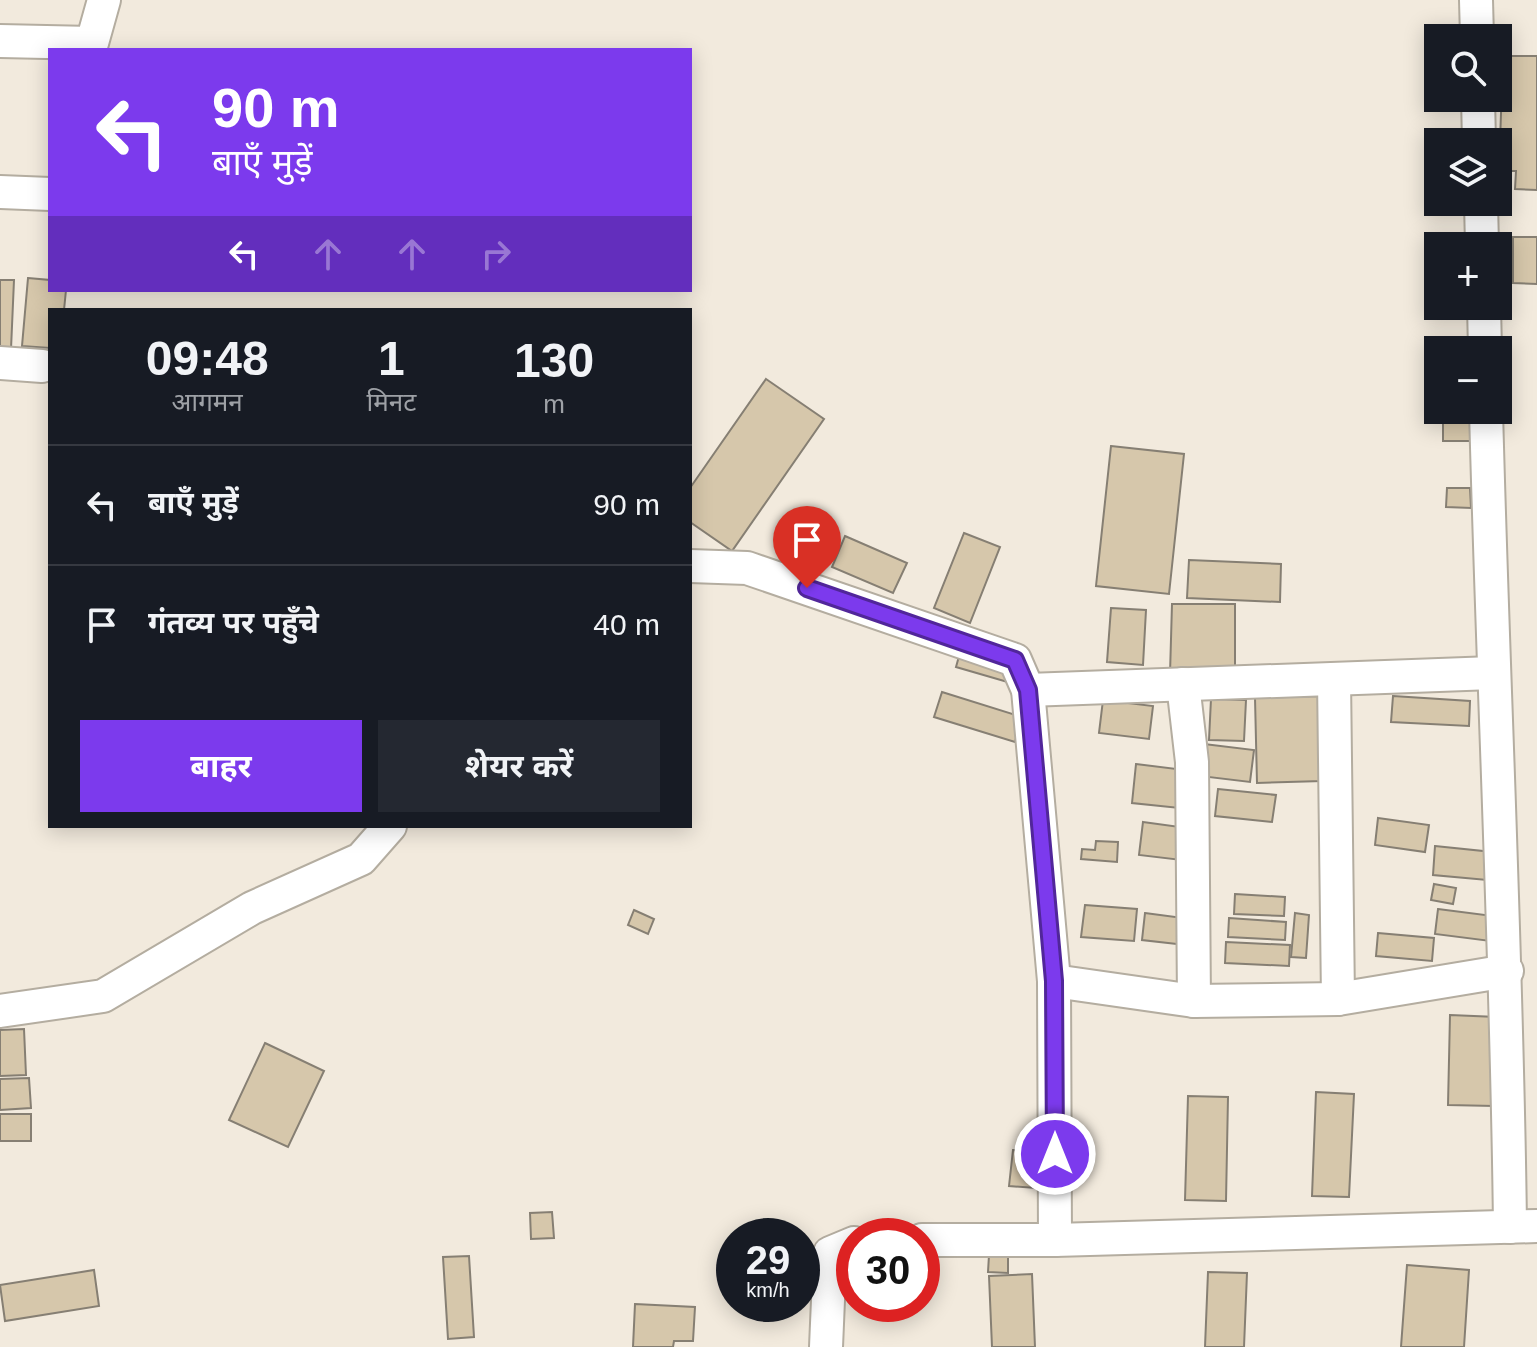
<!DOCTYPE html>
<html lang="hi">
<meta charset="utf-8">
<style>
body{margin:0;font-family:Arial,"Noto Sans Devanagari",sans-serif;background:#242831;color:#f1f3f6;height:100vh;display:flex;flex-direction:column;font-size:30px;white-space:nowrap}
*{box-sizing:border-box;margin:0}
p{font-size:26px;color:#9ea1a6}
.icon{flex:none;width:44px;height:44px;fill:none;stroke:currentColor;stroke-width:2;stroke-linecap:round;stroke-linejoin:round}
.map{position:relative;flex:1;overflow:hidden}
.panel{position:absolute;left:48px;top:308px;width:644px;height:520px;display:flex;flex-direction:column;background:#171b24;border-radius:0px;box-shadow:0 4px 20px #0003}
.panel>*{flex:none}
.top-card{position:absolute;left:48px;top:48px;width:644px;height:244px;border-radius:0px;box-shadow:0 4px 20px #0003;background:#7c3aed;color:#fff;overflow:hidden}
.buttons{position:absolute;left:1424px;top:24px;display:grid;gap:16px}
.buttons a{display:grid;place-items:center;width:88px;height:88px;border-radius:0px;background:#171b24;box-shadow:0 4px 20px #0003;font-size:40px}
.speed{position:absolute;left:716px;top:1218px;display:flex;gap:16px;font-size:40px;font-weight:700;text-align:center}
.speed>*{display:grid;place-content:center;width:104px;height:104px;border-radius:50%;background:#171b24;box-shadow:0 4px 20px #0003;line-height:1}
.speed small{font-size:20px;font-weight:400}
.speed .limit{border:12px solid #d22;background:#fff;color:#111}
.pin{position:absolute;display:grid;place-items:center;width:68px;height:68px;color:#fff;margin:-82px -34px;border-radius:50% 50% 50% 0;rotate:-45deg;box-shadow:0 0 8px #0007}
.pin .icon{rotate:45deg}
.me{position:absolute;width:88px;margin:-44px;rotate:0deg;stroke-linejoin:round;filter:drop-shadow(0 0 6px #0008)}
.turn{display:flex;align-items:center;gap:28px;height:168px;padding:0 32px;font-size:36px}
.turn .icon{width:104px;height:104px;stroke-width:2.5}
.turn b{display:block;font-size:56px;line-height:68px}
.lanes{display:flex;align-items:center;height:76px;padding:0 32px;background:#0003;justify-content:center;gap:40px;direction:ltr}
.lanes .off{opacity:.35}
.eta{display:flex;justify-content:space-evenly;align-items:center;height:136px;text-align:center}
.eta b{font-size:48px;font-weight:700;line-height:56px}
.action{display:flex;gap:16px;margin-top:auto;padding:16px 32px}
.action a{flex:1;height:92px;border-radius:0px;background:#7c3aed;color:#fff;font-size:32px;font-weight:700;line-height:92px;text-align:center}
.action a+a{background:#242831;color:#f1f3f6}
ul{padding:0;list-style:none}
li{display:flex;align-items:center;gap:24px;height:120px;padding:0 32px;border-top:2px solid #363941}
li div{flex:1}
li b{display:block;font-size:30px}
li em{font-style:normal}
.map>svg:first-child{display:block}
.building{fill:#d6c7ab;stroke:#867f73;stroke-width:2}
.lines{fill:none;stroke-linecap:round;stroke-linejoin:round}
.street-casing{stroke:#b4ada0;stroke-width:36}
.street{stroke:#fff;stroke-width:32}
.route-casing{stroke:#51269a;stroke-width:20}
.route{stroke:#7c3aed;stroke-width:14}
</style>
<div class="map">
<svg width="1537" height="1347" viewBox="0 0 1537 1347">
<rect width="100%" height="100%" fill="#f2eadd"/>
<g class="building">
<polygon points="1503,56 1537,56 1537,190 1515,189 1516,171 1499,171"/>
<polygon points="1513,237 1537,237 1537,284 1513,283"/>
<polygon points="28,278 50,280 50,290 66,290 64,310 50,310 50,348 22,346"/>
<polygon points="0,280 14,280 11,349 0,349"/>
<polygon points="766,379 824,419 732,551 690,522 690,488"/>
<rect x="1443" y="419" width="27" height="22"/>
<polygon points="1111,446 1184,454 1169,594 1096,586"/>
<polygon points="1447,488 1470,488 1471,508 1446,507"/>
<polygon points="964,533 1000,547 970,623 934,608"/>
<polygon points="845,536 907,563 893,593 832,567"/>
<polygon points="1189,560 1281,564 1280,602 1187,598"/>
<polygon points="1172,604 1235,604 1235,675 1170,674"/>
<polygon points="1111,608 1146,610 1143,665 1107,662"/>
<polygon points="961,649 1016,665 1011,683 956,667"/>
<polygon points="942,692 1022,717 1015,742 934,717"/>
<polygon points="1320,696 1322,781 1257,783 1255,698"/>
<polygon points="1393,696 1470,701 1469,726 1391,722"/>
<polygon points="1211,699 1246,700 1244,741 1209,740"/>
<polygon points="1103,700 1153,706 1149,739 1099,733"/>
<polygon points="1204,744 1254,750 1250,782 1200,776"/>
<polygon points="1136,764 1193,771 1189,809 1132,803"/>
<polygon points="1218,789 1276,795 1272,822 1215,816"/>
<polygon points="1378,818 1429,825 1425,852 1375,845"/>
<polygon points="1143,822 1202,830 1198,862 1139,855"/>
<polygon points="1096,841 1118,842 1117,862 1081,859 1082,849 1095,850"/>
<polygon points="1435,846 1502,853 1498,881 1433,875"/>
<polygon points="1434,884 1456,888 1453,904 1431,900"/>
<polygon points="1235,894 1285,897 1284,916 1234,914"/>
<polygon points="1085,905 1137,909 1134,941 1081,937"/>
<polygon points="1438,909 1501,917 1498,942 1435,934"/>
<polygon points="634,910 654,919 648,934 628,925"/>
<polygon points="1145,913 1206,921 1203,947 1142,940"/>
<polygon points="1295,913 1309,915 1306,958 1291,957"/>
<polygon points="1229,918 1286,922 1285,940 1228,937"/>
<polygon points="1378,933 1434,938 1432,961 1376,956"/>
<polygon points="1226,942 1290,945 1289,966 1225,963"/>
<polygon points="1450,1015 1497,1017 1494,1106 1448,1105"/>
<polygon points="24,1029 26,1075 0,1076 0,1030"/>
<polygon points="265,1043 324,1071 288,1147 229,1120"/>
<polygon points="29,1078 31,1108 0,1110 0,1079"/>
<polygon points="1316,1092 1354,1094 1349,1197 1312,1196"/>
<polygon points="1188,1096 1228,1097 1226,1201 1185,1200"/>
<rect x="0" y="1114" width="31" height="27"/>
<polygon points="1013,1150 1039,1152 1036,1188 1009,1186"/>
<polygon points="552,1212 554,1238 531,1239 530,1213"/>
<polygon points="989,1255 1008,1256 1008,1273 988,1272"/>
<polygon points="469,1256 474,1337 448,1339 443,1257"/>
<polygon points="1407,1265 1469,1270 1464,1347 1401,1347"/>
<polygon points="94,1270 99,1306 5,1321 0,1285"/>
<polygon points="1208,1272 1247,1273 1244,1347 1205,1347"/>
<polygon points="1032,1274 1035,1347 992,1347 989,1276"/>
<polygon points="635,1304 695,1307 693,1341 674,1341 673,1347 633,1347"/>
</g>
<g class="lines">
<defs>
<g id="street">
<polyline points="1476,0 1477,38"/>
<polyline points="0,41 92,43 104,0"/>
<polyline points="1478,98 1479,142"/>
<polyline points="0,192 50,194"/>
<polyline points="1481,202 1482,246"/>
<polyline points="1484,306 1485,350"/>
<polyline points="0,363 42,366"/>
<path d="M1486,410C1493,683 1507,955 1510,1227"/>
<polyline points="690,566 747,568 1015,660 1028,690 1054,981 1055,1240"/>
<polyline points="1334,679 1338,999"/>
<polyline points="1183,684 1192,762 1194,1001"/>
<polyline points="1028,690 1493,673"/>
<polyline points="1054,981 1194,1001 1338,999 1507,971"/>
<polyline points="0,1011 103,996 252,908 361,859 390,826"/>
<polyline points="922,1240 1055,1240 1537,1226"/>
<polyline points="826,1347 830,1253 854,1243"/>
</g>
</defs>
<use href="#street" class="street-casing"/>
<use href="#street" class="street"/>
</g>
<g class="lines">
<defs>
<polyline id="route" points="807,588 1015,660 1028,690 1054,981 1055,1154"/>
</defs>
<use href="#route" class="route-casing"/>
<use href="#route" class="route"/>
</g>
</svg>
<div class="buttons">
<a><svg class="icon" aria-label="search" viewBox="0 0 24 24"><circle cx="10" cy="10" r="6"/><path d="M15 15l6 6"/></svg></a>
<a><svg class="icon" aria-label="layers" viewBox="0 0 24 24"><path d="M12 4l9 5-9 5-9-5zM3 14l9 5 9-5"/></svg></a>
<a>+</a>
<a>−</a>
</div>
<div class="speed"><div>29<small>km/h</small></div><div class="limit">30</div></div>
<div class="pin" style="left:807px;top:588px;background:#d93025"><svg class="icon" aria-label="arrive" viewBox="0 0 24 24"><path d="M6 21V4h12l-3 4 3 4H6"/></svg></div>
<svg class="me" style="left:1055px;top:1154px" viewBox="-20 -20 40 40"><circle r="17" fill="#7c3aed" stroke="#fff" stroke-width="3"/><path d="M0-11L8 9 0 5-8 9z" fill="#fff"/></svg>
<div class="top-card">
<div class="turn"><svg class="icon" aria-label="left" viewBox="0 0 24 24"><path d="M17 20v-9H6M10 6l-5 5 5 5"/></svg><div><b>90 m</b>बाएँ मुड़ें</div></div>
<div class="lanes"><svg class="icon" aria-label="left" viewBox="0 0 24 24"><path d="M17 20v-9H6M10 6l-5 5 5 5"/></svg><svg class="icon off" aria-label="ahead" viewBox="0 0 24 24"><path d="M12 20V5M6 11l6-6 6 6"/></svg><svg class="icon off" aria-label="ahead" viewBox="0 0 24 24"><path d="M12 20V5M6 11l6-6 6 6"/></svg><svg class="icon off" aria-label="right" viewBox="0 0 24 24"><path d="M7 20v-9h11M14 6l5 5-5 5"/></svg></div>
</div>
<section class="panel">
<div class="eta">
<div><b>09:48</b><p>आगमन</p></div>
<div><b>1</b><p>मिनट</p></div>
<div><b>130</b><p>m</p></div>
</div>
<ul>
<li><svg class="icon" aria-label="left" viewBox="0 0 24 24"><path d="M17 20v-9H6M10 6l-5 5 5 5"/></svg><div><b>बाएँ मुड़ें</b></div><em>90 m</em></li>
<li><svg class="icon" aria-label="arrive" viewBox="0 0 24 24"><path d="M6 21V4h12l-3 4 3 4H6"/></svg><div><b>गंतव्य पर पहुँचे</b></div><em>40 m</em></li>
</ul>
<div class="action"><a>बाहर</a><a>शेयर करें</a></div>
</section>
</div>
